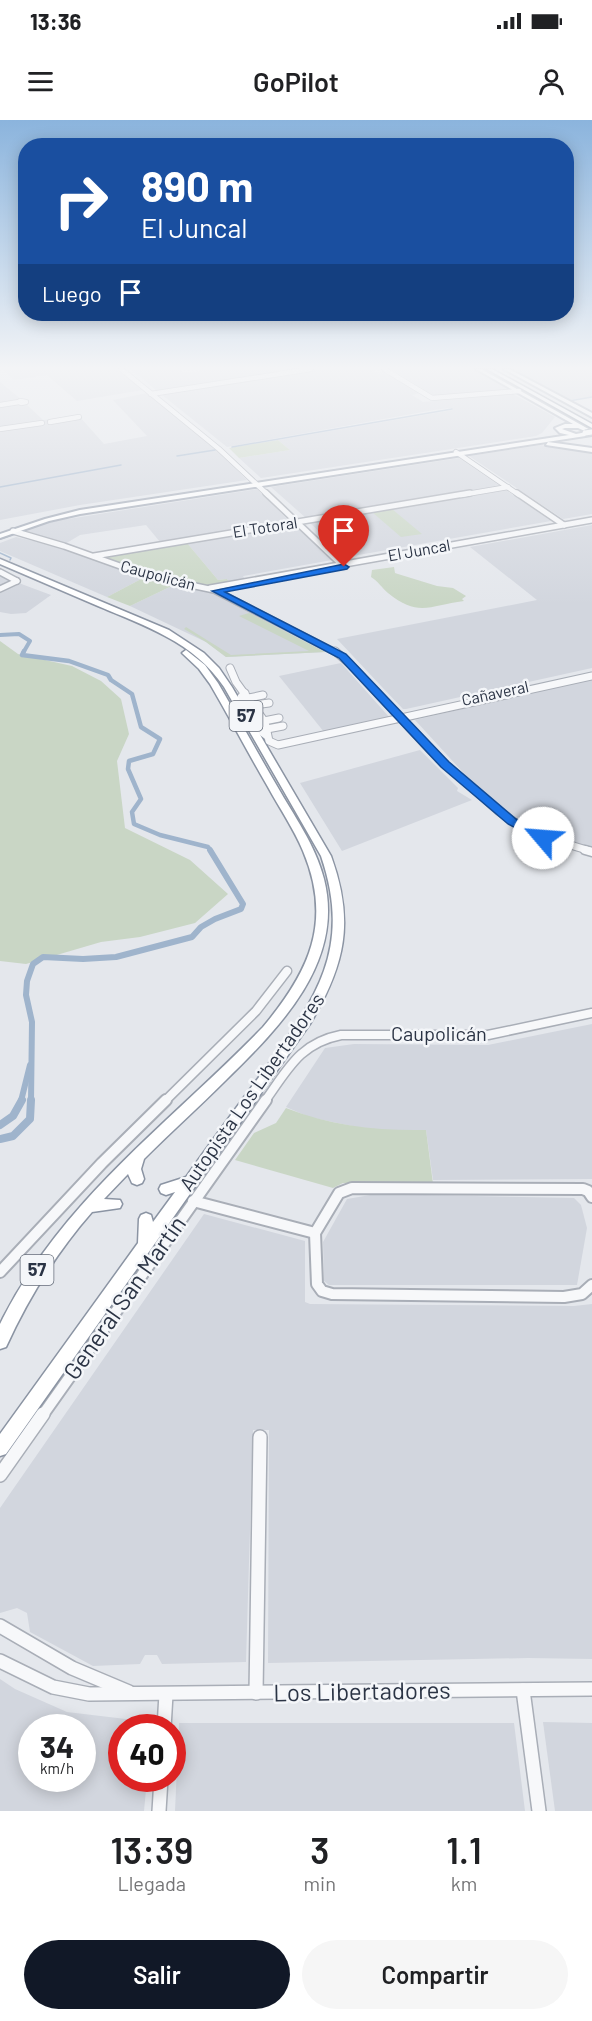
<!DOCTYPE html>
<html lang="es">
<meta charset="utf-8">
<style>
body{margin:0;font-family:Barlow,sans-serif;background:#f6f6f6;color:#202124;height:100vh;display:flex;flex-direction:column;font-size:22px;white-space:nowrap}
*{box-sizing:border-box;margin:0}
p{font-size:20px;color:#757577}
.icon{flex:none;width:33px;height:33px;fill:none;stroke:currentColor;stroke-width:2;stroke-linecap:round;stroke-linejoin:round}
.map{position:relative;height:1691px;overflow:hidden}
.details{display:flex;flex-direction:column;background:#fff;flex:1}
.details>*{flex:none}
.top-card{position:absolute;left:18px;top:18px;width:556px;height:183px;border-radius:24px;box-shadow:0 3px 15px #0003;background:#1a4fa0;color:#fff;overflow:hidden}
.speed{position:absolute;left:18px;top:1594px;display:flex;gap:12px;font-size:30px;font-weight:700;text-align:center}
.speed>*{display:grid;place-content:center;width:78px;height:78px;border-radius:50%;background:#fff;box-shadow:0 3px 15px #0003;line-height:1}
.speed small{font-size:15px;font-weight:400}
.speed .limit{border:9px solid #d22;background:#fff;color:#111}
.pin{position:absolute;display:grid;place-items:center;width:51px;height:51px;color:#fff;margin:-62px -26px;border-radius:50% 50% 50% 0;rotate:-45deg;box-shadow:0 0 6px #0007}
.pin .icon{rotate:45deg}
.me{position:absolute;width:66px;margin:-33px;rotate:297deg;stroke-linejoin:round;filter:drop-shadow(0 0 4px #0008)}
.turn{display:flex;align-items:center;gap:21px;height:126px;padding:0 24px;font-size:27px}
.turn .icon{width:78px;height:78px;stroke-width:2.5}
.turn b{display:block;font-size:42px;line-height:51px}
.then{display:flex;align-items:center;height:57px;padding:0 24px;background:#0003;gap:12px;font-size:22px}
.eta{display:flex;justify-content:space-evenly;align-items:center;height:102px;text-align:center}
.eta b{font-size:36px;font-weight:600;line-height:42px}
.cta{display:flex;gap:12px;margin-top:auto;padding:12px 24px}
.cta a{flex:1;height:69px;border-radius:36px;background:#111827;color:#fff;font-size:24px;font-weight:600;line-height:69px;text-align:center}
.cta a+a{background:#f6f6f6;color:#202124}
.status{display:flex;justify-content:space-between;align-items:center;height:42px;padding:0 30px;background:#fff;direction:ltr}
.status svg{height:16px;fill:currentColor}
header{display:flex;justify-content:space-between;align-items:center;height:78px;padding:0 24px;background:#fff;font-size:27px;font-weight:600}
.map>svg:first-child{display:block}
.built{fill:#d2d6de;fill-rule:evenodd}
.green{fill:#c9d6c5}
.lines{fill:none;stroke-linecap:round;stroke-linejoin:round}
.stream{stroke:#9fb4cc;stroke-width:1.5}
.canal-far3{stroke:#9fb4cc;stroke-width:4}
.canal-far2{stroke:#9fb4cc;stroke-width:4.5}
.canal-far1{stroke:#9fb4cc;stroke-width:6}
.canal{stroke:#9fb4cc;stroke-width:8}
.minor-far5-casing{stroke:#a9aeb7;stroke-width:6}
.minor-far4-casing{stroke:#a9aeb7;stroke-width:8}
.minor-far3-casing{stroke:#a9aeb7;stroke-width:9}
.minor-far2-casing{stroke:#a9aeb7;stroke-width:11}
.minor-far1-casing{stroke:#a9aeb7;stroke-width:14}
.minor-casing{stroke:#a9aeb7;stroke-width:16}
.major-casing{stroke:#a3abb8;stroke-width:4}
.highway-casing{stroke:#8b94a3;stroke-width:3}
.minor-far5{stroke:#f7f8fa;stroke-width:4.5}
.minor-far4{stroke:#f7f8fa;stroke-width:5}
.minor-far3{stroke:#f7f8fa;stroke-width:7}
.minor-far2{stroke:#f7f8fa;stroke-width:8}
.minor-far1{stroke:#f7f8fa;stroke-width:10}
.minor{stroke:#f7f8fa;stroke-width:13}
.major{fill:#fff;fill-rule:evenodd}
.highway{fill:#fff;fill-rule:evenodd}
.major-bridge-casing{stroke:#a3abb8;stroke-width:7;stroke-linecap:butt}
.major-bridge{stroke:#fff;stroke-width:5}
.route{fill:#1a73e8;stroke:#114b97;stroke-width:1.5}
.labels{text-anchor:middle;stroke-width:5;stroke-linejoin:round;paint-order:stroke}
.far-street-label{font-size:16px;fill:#2b3445;stroke:#f4f6f9}
.shield{fill:#f4f6f9;stroke:#676e7b;stroke-width:1.5}
.shield-label{font-size:18px;font-weight:bold;fill:#2b3445}
.street-label{font-size:20px;fill:#2b3445;stroke:#f4f6f9}
.near-street-label{font-size:24px;fill:#2b3445;stroke:#f4f6f9}
</style>
<div class="status"><b>13:36</b><svg viewBox="0 0 49 12"><path d="M0 12V9h3v3zM5 12V6h3v6zM10 12V3h3v9zM15 12V0h3v12zM26 1h20v11H26zM47 4h2v5h-2z"/></svg></div>
<header><svg class="icon" aria-label="menu" viewBox="0 0 24 24"><path d="M4 6h16M4 12h16M4 18h16"/></svg>GoPilot<svg class="icon" aria-label="person" viewBox="0 0 24 24"><circle cx="12" cy="8" r="4"/><path d="M4 21q1-7 8-7t8 7"/></svg></header>
<div class="map">
<svg width="592" height="1691" viewBox="0 0 592 1691">
<rect width="100%" height="100%" fill="#e4e7ec"/>
<g class="built">
<polygon points="2,249 116,249 143,270 77,281 47,255 14,260"/>
<polygon points="142,249 178,249 185,253 212,249 297,249 157,271 132,250"/>
<polygon points="320,249 370,249 378,254 387,253 420,273 412,275 423,282 513,274 555,297 542,313 536,316 261,358 239,338 290,330 278,320 453,290 450,288 434,290 227,327 161,274"/>
<polygon points="391,249 472,249 511,271 436,277"/>
<polygon points="510,249 592,249 592,277 567,280 549,271 548,268"/>
<polygon points="0,262 22,280 29,281 26,284 43,300 79,296 104,324 147,316 113,280 147,273 215,329 247,360 80,385 0,400"/>
<polygon points="541,325 592,332 592,394 563,399 469,336"/>
<polygon points="459,338 500,366 306,398 271,367"/>
<polygon points="257,369 289,401 160,422 146,405 80,415 65,424 22,412 65,396 68,399"/>
<polygon points="506,370 551,401 347,437 310,403"/>
<polygon points="294,405 332,440 243,456 245,459 229,462 227,459 218,460 187,423"/>
<polygon points="592,405 592,548 406,589 403,589 381,566 337,519 537,480 470,427"/>
<polygon points="16,417 56,426 143,458 107,477 0,431 0,423"/>
<polygon points="0,456 51,475 26,493 11,494 0,492"/>
<polygon points="174,465 213,473 326,532 226,537 206,522 130,486"/>
<polygon points="341,543 390,598 324,612 279,556"/>
<polygon points="592,559 592,728 524,705 481,672 415,600"/>
<polygon points="420,630 458,668 457,671 472,680 342,731 300,663"/>
<polygon points="592,904 592,1059 433,1060 426,1010 382,1011 361,1008 309,997 286,987 325,928 354,924 488,925"/>
<polygon points="376,1074 574,1078 581,1085 587,1108 577,1165 329,1165 324,1161 323,1122 347,1079"/>
<polygon points="204,1094 305,1121 305,1182 310,1184 574,1186 592,1184 592,1539 528,1538 268,1543 269,1310 253,1310 246,1542 162,1544 157,1535 145,1535 140,1544 93,1546 30,1512 27,1493 17,1488 0,1493 0,1388"/>
<path d="M0,1559L15,1569L67,1592L151,1602V1608H122V1659H147L144,1691H0ZM32,1608H82V1659H32Z"/>
<polygon points="543,1602 592,1603 592,1691 555,1691"/>
<polygon points="179,1603 514,1603 525,1691 175,1691"/>
</g>
<g class="green">
<polygon points="278,320 290,330 239,338 229,328"/>
<polygon points="392,389 422,414 401,417 372,392"/>
<path d="M187,423L218,460L227,459L229,462C222,463 214,466 206,465C171,464 136,449 103,437Z"/>
<path d="M394,447L395,453L398,454L437,466L453,468L466,476L462,479L464,481C430,485 419,498 388,473C382,468 378,461 371,457L372,450Z"/>
<polygon points="143,458 174,465 130,486 107,477"/>
<polygon points="249,493 325,532 226,537 206,522 184,509 186,507 231,535 309,531 239,496"/>
<polygon points="0,521 18,534 72,546 101,561 121,579 129,614 117,641 125,708 190,740 228,774 195,803 140,817 101,822 26,844 0,841"/>
<path d="M286,988C332,1006 377,1011 426,1010L433,1064L343,1063L333,1068L235,1040L254,1013L276,1003Z"/>
</g>
<g class="lines">
<g class="stream">
<polyline points="569,281 592,277"/>
<polyline points="232,327 452,289"/>
<polyline points="177,336 215,330"/>
<polyline points="0,367 121,345"/>
<polyline points="0,419 12,415"/>
<polyline points="0,433 11,438 10,440"/>
</g>
<polyline class="canal-far3" points="0,515 19,514 30,521 23,533"/>
<polyline class="canal-far2" points="24,531 22,535 69,541 108,555 111,560 132,574 141,607 160,619 153,634 129,641 128,649 141,679 132,692 134,704 160,715 208,727 211,731"/>
<g class="canal-far1">
<polyline points="21,981 30,945"/>
<polyline points="31,981 32,902 26,875 27,861 33,844 43,837 83,839 116,837 192,817 201,807 215,799 241,789 243,784 210,730"/>
</g>
<g class="canal">
<polyline points="0,1005 13,996 22,980"/>
<polyline points="0,1019 13,1016 30,999 31,980"/>
</g>
<defs>
<g id="minor-far5">
<polyline points="121,249 219,329 268,375"/>
<polyline points="384,249 432,278 519,271"/>
<polyline points="151,274 311,249"/>
<polygon points="20,281 26,282 21,283"/>
<polyline points="0,285 19,282"/>
<polyline points="50,302 79,297"/>
<polyline points="0,309 42,303"/>
<polyline points="456,332 519,375"/>
<polyline points="461,375 508,367"/>
</g>
<g id="minor-far4">
<polyline points="266,373 342,445"/>
<polyline points="517,373 564,405"/>
<polyline points="13,411 64,426 148,456 214,470 337,533"/>
<polyline points="94,436 470,373"/>
<polyline points="0,452 17,461"/>
<polyline points="210,468 592,400"/>
<polyline points="0,469 17,461"/>
</g>
<g id="minor-far3">
<polyline points="335,531 350,544 431,631 498,691 531,713 590,731"/>
<polyline points="230,548 236,562 265,602 269,621 278,625 592,556"/>
<polyline points="245,573 241,577 260,611 267,616"/>
<polyline points="249,578 263,575"/>
<polyline points="254,585 269,583"/>
<polyline points="264,601 279,598"/>
<polyline points="267,609 283,606"/>
</g>
<g id="minor-far2">
<polyline points="585,730 592,732"/>
<polyline points="165,981 256,891 287,851"/>
<path d="M265,981C288,949 300,923 341,915H488L592,893"/>
</g>
<g id="minor-far1">
<polyline points="592,1077 588,1071 583,1069 352,1068 339,1073 315,1113 317,1164 322,1171 332,1174 564,1177 582,1174 592,1165"/>
<polyline points="193,1081 315,1113"/>
<polyline points="0,1152 102,1043 166,980"/>
<polyline points="42,1296 266,980"/>
</g>
<g id="minor">
<polyline points="0,1355 43,1294"/>
<polyline points="0,1506 72,1548 129,1572"/>
<polyline points="0,1541 53,1567 89,1574 592,1569"/>
<polyline points="523,1570 539,1691"/>
<polyline points="256,1573 260,1317"/>
<polyline points="164,1608 166,1574"/>
<polyline points="159,1691 161,1659"/>
</g>
<g id="major">
<path d="M476,249H481L592,311V315L80,394L49,401L0,418V414L45,399L80,390L569,315L560,313L555,308L565,304H573ZM565,308H578L587,312L576,314L562,309Z"/>
<polygon points="504,249 509,249 592,293 592,297"/>
<polygon points="548,322 592,328 592,332 546,325"/>
</g>
<g id="highway">
<polygon points="487,249 492,249 592,304 592,308"/>
<path d="M0,439L169,510L204,533L219,548L232,567L331,736C355,802 345,845 310,904L6,1334L0,1336V1314L138,1123L139,1099L141,1095L146,1093L151,1095L153,1102L175,1072L166,1075L161,1073L159,1069L161,1065L186,1057C211,1022 236,988 262,953C315,880 353,830 321,736L224,567C194,522 145,506 98,486C65,472 33,458 0,444Z"/>
<path d="M186,530L205,545L218,563C238,597 257,632 277,666C294,696 315,724 324,759C345,842 280,907 226,960C199,987 171,1012 144,1039L141,1049L144,1059L142,1063L137,1065L132,1063L128,1054L104,1079L120,1080L122,1084L120,1088L92,1092C56,1133 29,1177 6,1227L0,1229V1204L3,1198C64,1078 171,1002 263,907C309,852 333,802 303,731C294,709 280,689 268,667C248,633 230,598 210,564L199,549L182,533Z"/>
</g>
</defs>
<use href="#minor-far5" class="minor-far5-casing"/>
<use href="#minor-far4" class="minor-far4-casing"/>
<use href="#minor-far3" class="minor-far3-casing"/>
<use href="#minor-far2" class="minor-far2-casing"/>
<use href="#minor-far1" class="minor-far1-casing"/>
<use href="#minor" class="minor-casing"/>
<use href="#major" class="major-casing"/>
<use href="#highway" class="highway-casing"/>
<use href="#minor-far5" class="minor-far5"/>
<use href="#minor-far4" class="minor-far4"/>
<use href="#minor-far3" class="minor-far3"/>
<use href="#minor-far2" class="minor-far2"/>
<use href="#minor-far1" class="minor-far1"/>
<use href="#minor" class="minor"/>
<use href="#major" class="major"/>
<use href="#highway" class="highway"/>
<defs>
<polyline id="major-bridge" points="585,313 592,312"/>
</defs>
<use href="#major-bridge" class="major-bridge-casing"/>
<use href="#major-bridge" class="major-bridge"/>
</g>
<linearGradient id="sky" x2="0" y2="1"><stop stop-color="#8bb4dd"/><stop offset="0.51" stop-color="#f3f4f6"/><stop offset="1" stop-color="#f3f4f6" stop-opacity="0"/></linearGradient>
<rect width="592" height="485" fill="url(#sky)"/>
<polygon class="route" points="344,444 349,447 347,449 225,472 346,534 449,642 516,699 547,715 547,721 539,721 508,704 441,647 339,538 212,471"/>
<g class="labels">
<g class="far-street-label">
<text transform="translate(265 407) rotate(-9)" y="6">El Totoral</text>
<text transform="translate(419 430) rotate(-10)" y="6">El Juncal</text>
<text transform="translate(158 455) rotate(15)" y="6">Caupolicán</text>
<text transform="translate(495 573) rotate(-12)" y="6">Cañaveral</text>
</g>
<g class="shield">
<rect x="229.5" y="581" width="33" height="30" rx="4.5"/>
<rect x="20.5" y="1135" width="33" height="30" rx="4.5"/>
</g>
<g class="shield-label">
<text x="246" y="602">57</text>
<text x="37" y="1156">57</text>
</g>
<g class="street-label">
<text x="439" y="921">Caupolicán</text>
<text transform="translate(252 972) rotate(-55)" y="7">Autopista Los Libertadores</text>
</g>
<g class="near-street-label">
<text transform="translate(125 1178) rotate(-55)" y="8">General San Martín</text>
<text transform="translate(362 1572) rotate(-1)" y="8">Los Libertadores</text>
</g>
</g>
</svg>
<div class="speed"><div>34<small>km/h</small></div><div class="limit">40</div></div>
<div class="pin" style="left:344px;top:447px;background:#d93025"><svg class="icon" aria-label="arrive" viewBox="0 0 24 24"><path d="M6 21V4h12l-3 4 3 4H6"/></svg></div>
<svg class="me" style="left:543px;top:718px" viewBox="-20 -20 40 40"><circle r="19" fill="#fff"/><path d="M0-13L10 11 0 6-10 11z" fill="#1a73e8"/></svg>
<div class="top-card">
<div class="turn"><svg class="icon" aria-label="right" viewBox="0 0 24 24"><path d="M7 20v-9h11M14 6l5 5-5 5"/></svg><div><b>890 m</b>El Juncal</div></div>
<div class="then">Luego<svg class="icon" aria-label="arrive" viewBox="0 0 24 24"><path d="M6 21V4h12l-3 4 3 4H6"/></svg></div>
</div>
</div>
<section class="details">
<div class="eta">
<div><b>13:39</b><p>Llegada</p></div>
<div><b>3</b><p>min</p></div>
<div><b>1.1</b><p>km</p></div>
</div>
<div class="cta"><a>Salir</a><a>Compartir</a></div>
</section>
